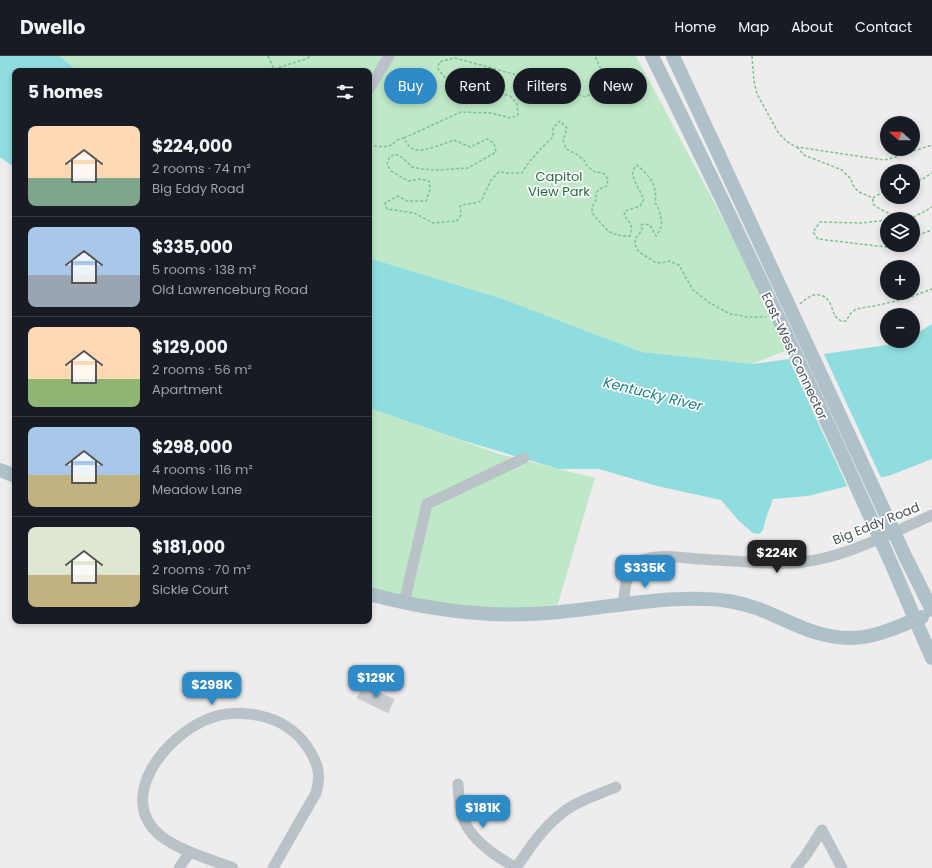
<!DOCTYPE html>
<html lang="en">
<head>
<meta charset="utf-8">
<style>
	:root { --surface:#171b24; --page:#20242c; --text:#f1f3f6; --muted:#9ea1a6; --line:#363941; --accent:#2e8bc7 }
	body { margin:0; font-family:Poppins,sans-serif; background:var(--page); color:var(--text); height:100vh; display:flex; flex-direction:column; font-size:15px; white-space:nowrap }
	* { box-sizing:border-box; margin:0 }
	p { font-size:13px; color:var(--muted) }
	.icon { flex:none; width:22px; height:22px; fill:none; stroke:currentColor; stroke-width:2; stroke-linecap:round; stroke-linejoin:round }
	.map { position:relative; flex:1; overflow:hidden }
	.panel { position:absolute; left:12px; top:12px; width:360px; height:556px; display:flex; flex-direction:column; background:var(--surface); border-radius:8px; box-shadow:0 2px 6px #0003 }
	.panel>* { flex:none }
	.top-card { position:absolute; left:384px; top:12px; width:380px; height:36px; display:flex; gap:8px }
	.needle { width:26px; rotate:291deg }
	.controls { position:absolute; left:880px; top:60px; display:grid; gap:8px }
	.controls a { display:grid; place-items:center; width:40px; height:40px; border-radius:50%; background:var(--surface); box-shadow:0 2px 6px #0003; font-size:20px }
	.price { position:absolute; translate:-50% -34px; padding:0 9px; border-radius:8px; background:var(--accent); color:#fff; font-size:13px; line-height:26px; filter:drop-shadow(0 1px 2px #0008) }
	.price::after { content:''; position:absolute; left:50%; top:24px; width:12px; height:9px; margin-left:-6px; background:inherit; clip-path:polygon(0 0,100% 0,50% 100%) }
	.price.on { background:#222; color:#fff }
	ul { padding:0; list-style:none }
	li { display:flex; align-items:center; gap:12px; height:100px; padding:0 16px }
	li+li { border-top:1px solid var(--line) }
	li span { display:grid; place-items:center; flex:none; width:112px; height:80px; border-radius:8px; color:#555 }
	li>.icon { margin-inline-start:auto }
	span .icon { width:48px; height:48px; fill:#fffc; stroke-width:1 }
	li b { font-size:17px }
	h2 { display:flex; justify-content:space-between; align-items:center; height:48px; padding:0 16px; font-size:17px }
	.tag { padding:0 14px; border-radius:18px; background:var(--surface); box-shadow:0 2px 6px #0003; font-size:14px; line-height:36px }
	.tag.on { background:var(--accent); color:#fff }
	header { display:flex; align-items:center; gap:24px; box-sizing:border-box; height:56px; padding:0 20px; background:var(--surface); border-bottom:1px solid var(--line) }
	header strong { font-size:19px }
	nav { display:flex; gap:22px; margin-inline-start:auto; font-size:14px }
	.map>svg:first-child { display:block }
	.green { fill:#bee8c7 }
	.water { fill:#90dde0 }
	.pier { fill:#eeecec }
	.building { fill:#c7cace; stroke:#d1d3d7 }
	.lines { fill:none; stroke-linecap:round; stroke-linejoin:round }
	.path { stroke:#7bc292; stroke-width:1.5; stroke-dasharray:3 2; stroke-linecap:butt }
	.minor { stroke:#b9c3c7; stroke-width:11 }
	.major { stroke:#aec0c8; stroke-width:14 }
	.labels { text-anchor:middle; stroke-width:3.5; stroke-linejoin:round; paint-order:stroke }
	.park-label { font-size:13px; fill:#216e3a; stroke:#fff }
	.street-label { font-size:13px; fill:#475257; stroke:#fff }
	.water-label { font-size:14px; font-style:italic; fill:#1c8387; stroke:#fff }
</style>
</head>
<body>
<header>
<strong>Dwello</strong>
<nav><a>Home</a><a>Map</a><a>About</a><a>Contact</a></nav>
</header>
<div class="map">
<svg width="932" height="812" viewBox="0 0 932 812">
	<rect width="100%" height="100%" fill="#eeecec"/>
	<g class="green">
		<polygon points="59,0 636,0 792,292 752,308 642,296 503,243 369,202 369,15 78,15"/>
		<polygon points="369,352 499,398 595,422 554,561 429,549 369,535"/>
	</g>
	<g class="water">
		<polygon points="0,0 59,0 78,15 15,15 15,112 0,101"/>
		<polygon points="369,202 503,243 642,296 753,308 901,287 904,285 913,285 913,280 932,268 932,403 891,419 808,440 773,443 766,462 763,474 759,478 753,477 739,465 721,444 657,430 599,413 559,413 461,384 369,352"/>
	</g>
	<polygon class="pier" points="823,296 882,424 848,432 788,301"/>
	<polygon class="building" points="362,631 370,635 371,633 394,643 388,657 357,642"/>
	<g class="lines">
		<g class="path">
			<polyline points="268,0 275,15"/>
			<path d="M752 0 754 25 757 38 778 76C784 83 789 88 797 91L884 104 889 103 932 89"/>
			<polyline points="274,13 306,3 311,0"/>
			<polyline points="404,82 461,56 491,57 511,62 518,59 517,48 510,40 477,31 447,24 438,13 439,6 455,2 528,22 546,26 556,26 568,35 586,41 596,35 604,20 595,0"/>
			<path d="M369 89 383 91 392 89 397 84 404 82C407 87 409 92 415 94 423 96 446 87 454 84L470 91 487 83 494 87 496 96 468 112 436 114 422 113 412 111 403 102 395 98 389 102 387 108 391 115 408 125 420 123 429 125 430 134 426 145H407L398 140 385 147 387 153 414 157 433 167 457 165 461 159 460 150C467 147 474 148 481 145L491 124 499 116 510 117H522C530 103 541 92 553 81V72L560 65 567 72 563 84 566 93 576 98 584 104 587 110 595 116 603 117 608 123 607 130 600 133 596 137V144L592 151V157L608 175 614 178 623 180H630C633 171 631 167 624 160L625 155 640 150 644 143C641 138 639 133 636 128 633 120 630 116 637 109 649 120 658 128 655 147 659 151 663 166 661 171 660 174 658 177 656 180L650 169 645 168 641 169 642 174 635 183V189L639 196 655 206 661 207 669 205 679 209 693 234 710 247 730 258 748 261H766"/>
			<polyline points="797,91 804,99 842,114 851,123 852,128 856,133 859,136 873,142 887,133"/>
			<polyline points="913,124 921,124 932,117"/>
			<path d="M873 143V148C880 154 889 157 898 162"/>
			<polyline points="893,163 913,161 922,157 932,151"/>
			<polyline points="887,164 861,167 820,166 813,176 818,183 886,191 892,189"/>
			<polyline points="913,181 932,174"/>
			<path d="M800 248C807 242 814 236 823 240 827 242 830 246 831 250 835 258 832 259 841 265H846L851 257 856 253 879 249 908 242 932 233"/>
		</g>
		<g class="minor">
			<polyline points="369,33 389,0"/>
			<polyline points="404,547 427,448 524,402"/>
			<path d="M623 549C625 534 625 513 640 505 657 497 682 502 700 503 731 505 761 508 792 507 824 505 850 495 879 483 897 475 915 467 932 459"/>
			<path d="M458 728C459 744 460 762 470 775 481 791 500 802 516 812"/>
			<polyline points="179,812 190,796"/>
			<path d="M233 812C212 804 178 794 161 780 114 742 167 679 208 663 225 656 243 656 261 660 279 664 295 674 306 689 317 705 322 717 316 737L273 812"/>
			<path d="M516 812C532 788 548 764 574 749 586 742 602 737 616 731"/>
			<polyline points="796,812 806,799 822,774 833,795 842,812"/>
		</g>
		<g class="major">
			<path d="M652 0C735 168 815 337 891 507 905 539 918 571 932 602"/>
			<polyline points="673,0 906,502 932,554"/>
			<polyline points="0,414 15,420"/>
			<path d="M369 538C430 554 486 562 549 557 600 553 653 541 705 543 723 543 742 547 759 553 790 565 815 582 850 582 875 582 900 570 922 561"/>
		</g>
	</g>
	<g class="labels">
		<g class="park-label">
			<text x="559" y="125">Capitol<tspan x="559" dy="15">View Park</tspan></text>
		</g>
		<g class="street-label">
			<text transform="translate(795 300) rotate(65)" y="5">East-West Connector</text>
			<text transform="translate(876 467) rotate(-22)" y="5">Big Eddy Road</text>
		</g>
		<g class="water-label">
			<text transform="translate(653 338) rotate(14)" y="5">Kentucky River</text>
		</g>
	</g>
</svg>
<div class="controls">
<a><svg class="needle" viewBox="-14 -14 28 28"><path d="M0-13l5 13h-10z" fill="#e53935"/><path d="M0 13l5-13h-10z" fill="#9ea1a6"/></svg></a>
<a><svg class="icon" aria-label="locate" viewBox="0 0 24 24"><circle cx="12" cy="12" r="6"/><path d="M12 2v4M12 18v4M2 12h4M18 12h4"/></svg></a>
<a><svg class="icon" aria-label="layers" viewBox="0 0 24 24"><path d="M12 4l9 5-9 5-9-5zM3 14l9 5 9-5"/></svg></a>
<a>+</a>
<a>−</a>
</div>
<b class="price on" style="left:777px;top:518px">$224K</b>
<b class="price" style="left:645px;top:533px">$335K</b>
<b class="price" style="left:376px;top:643px">$129K</b>
<b class="price" style="left:212px;top:650px">$298K</b>
<b class="price" style="left:483px;top:773px">$181K</b>
<div class="top-card">
<a class="tag on">Buy</a>
<a class="tag">Rent</a>
<a class="tag">Filters</a>
<a class="tag">New</a>
</div>
<section class="panel">
<h2>5 homes<svg class="icon" aria-label="filters" viewBox="0 0 24 24"><path d="M4 7h16M4 17h16"/><circle cx="9" cy="7" r="2"/><circle cx="15" cy="17" r="2"/></svg></h2>
<ul>
<li><span style="background:linear-gradient(#ffd9b3 65%,#7fa58c 0)"><svg class="icon" aria-label="home" viewBox="0 0 24 24"><path d="M3 11l9-7 9 7M6 9v11h12V9"/></svg></span><div><b>$224,000</b><p>2 rooms · 74 m²</p><p>Big Eddy Road</p></div></li>
<li><span style="background:linear-gradient(#a9c7e8 60%,#9aa5b1 0)"><svg class="icon" aria-label="home" viewBox="0 0 24 24"><path d="M3 11l9-7 9 7M6 9v11h12V9"/></svg></span><div><b>$335,000</b><p>5 rooms · 138 m²</p><p>Old Lawrenceburg Road</p></div></li>
<li><span style="background:linear-gradient(#ffd9b3 65%,#8fb573 0)"><svg class="icon" aria-label="home" viewBox="0 0 24 24"><path d="M3 11l9-7 9 7M6 9v11h12V9"/></svg></span><div><b>$129,000</b><p>2 rooms · 56 m²</p><p>Apartment</p></div></li>
<li><span style="background:linear-gradient(#a9c7e8 60%,#c2b280 0)"><svg class="icon" aria-label="home" viewBox="0 0 24 24"><path d="M3 11l9-7 9 7M6 9v11h12V9"/></svg></span><div><b>$298,000</b><p>4 rooms · 116 m²</p><p>Meadow Lane</p></div></li>
<li><span style="background:linear-gradient(#dfe7d0 60%,#c2b280 0)"><svg class="icon" aria-label="home" viewBox="0 0 24 24"><path d="M3 11l9-7 9 7M6 9v11h12V9"/></svg></span><div><b>$181,000</b><p>2 rooms · 70 m²</p><p>Sickle Court</p></div></li>
</ul>
</section>
</div>
</body>
</html>
